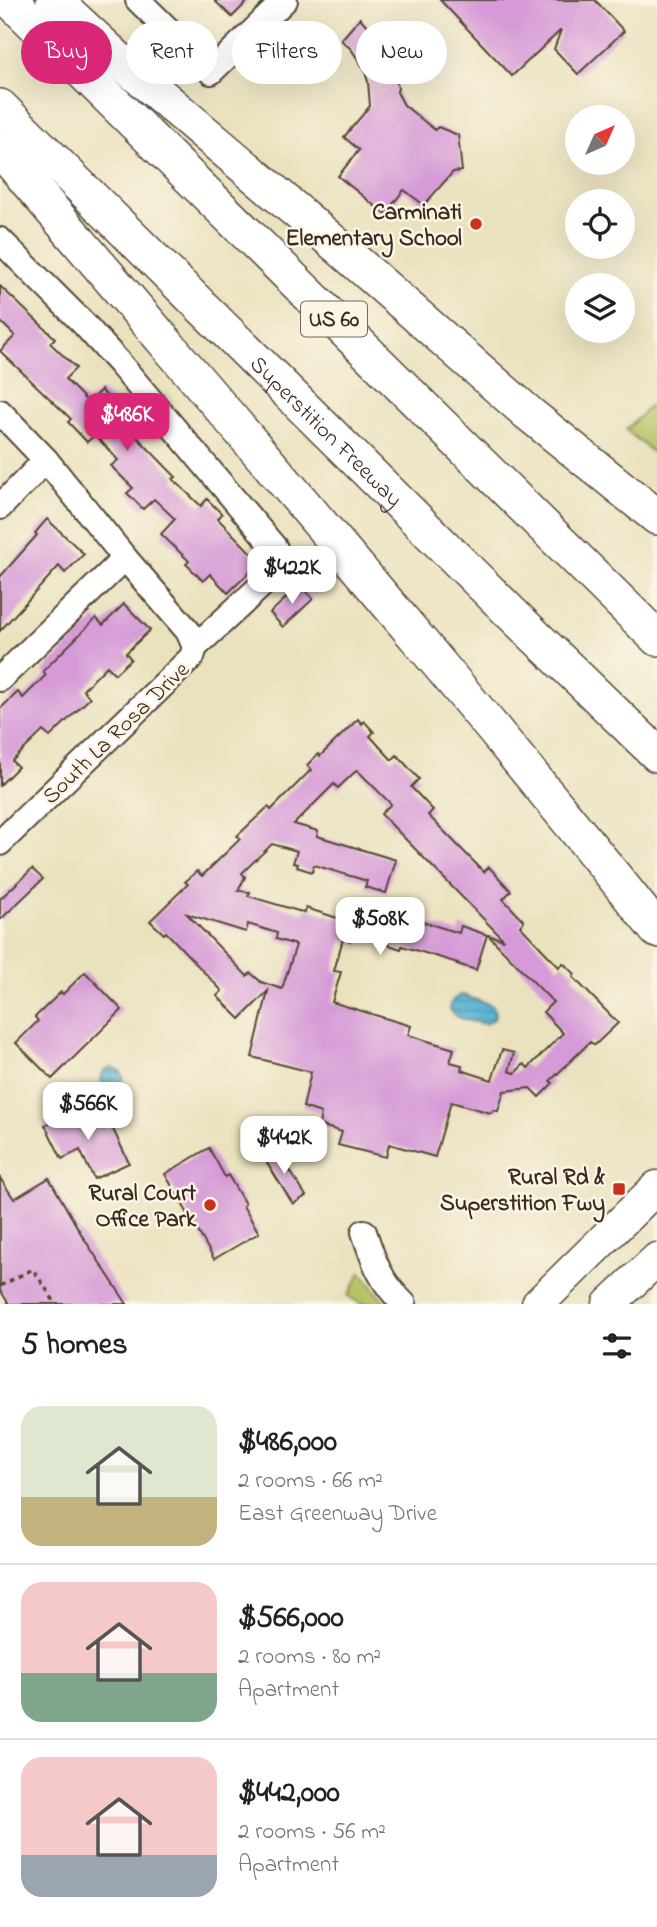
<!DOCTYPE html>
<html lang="en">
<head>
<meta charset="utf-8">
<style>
	:root { --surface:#fff; --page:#f2f2f2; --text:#222; --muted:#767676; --line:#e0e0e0; --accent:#db2777 }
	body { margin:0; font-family:"Indie Flower",sans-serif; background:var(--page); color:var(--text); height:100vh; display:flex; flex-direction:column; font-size:26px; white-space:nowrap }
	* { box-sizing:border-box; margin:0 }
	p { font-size:23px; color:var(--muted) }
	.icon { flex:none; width:38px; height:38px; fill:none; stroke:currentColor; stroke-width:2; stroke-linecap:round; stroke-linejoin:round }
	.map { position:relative; height:1304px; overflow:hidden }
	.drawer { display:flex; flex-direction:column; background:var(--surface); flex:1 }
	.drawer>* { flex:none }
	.hud { position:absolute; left:21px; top:21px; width:616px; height:63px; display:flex; gap:14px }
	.needle { width:46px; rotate:45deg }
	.controls { position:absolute; left:565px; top:105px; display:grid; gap:14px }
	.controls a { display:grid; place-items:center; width:70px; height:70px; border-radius:50%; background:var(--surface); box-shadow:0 7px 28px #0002; font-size:35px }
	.price { position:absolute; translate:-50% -60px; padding:0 16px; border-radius:14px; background:#fff; color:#222; font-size:23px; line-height:46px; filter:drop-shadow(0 2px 4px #0008) }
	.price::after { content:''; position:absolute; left:50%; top:42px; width:21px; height:16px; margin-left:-10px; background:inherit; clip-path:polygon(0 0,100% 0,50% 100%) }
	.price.current { background:var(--accent); color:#fff }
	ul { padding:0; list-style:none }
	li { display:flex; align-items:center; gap:21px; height:175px; padding:0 21px }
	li+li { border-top:2px solid var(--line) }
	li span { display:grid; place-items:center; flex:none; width:196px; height:140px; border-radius:21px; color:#555 }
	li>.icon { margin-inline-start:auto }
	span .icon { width:84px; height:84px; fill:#fffc; stroke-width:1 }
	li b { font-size:30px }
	h2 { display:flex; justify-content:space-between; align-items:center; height:84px; padding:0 21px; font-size:30px }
	.chip { padding:0 24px; border-radius:32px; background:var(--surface); box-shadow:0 7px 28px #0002; font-size:24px; line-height:63px }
	.chip.current { background:var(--accent); color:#fff }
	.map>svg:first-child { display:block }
	.green { fill:#b5c365; stroke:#787642; stroke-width:2 }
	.water { fill:url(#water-rules); stroke:#486e79; stroke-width:2 }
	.building { fill:#d59ad7; fill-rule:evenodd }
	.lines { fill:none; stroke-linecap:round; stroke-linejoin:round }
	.minor-casing { stroke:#554636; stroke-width:28 }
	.major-casing { stroke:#554636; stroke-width:35 }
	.highway-casing { stroke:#554636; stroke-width:38 }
	.path { stroke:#554636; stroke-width:3.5; stroke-dasharray:5 5; stroke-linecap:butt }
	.minor { stroke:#fff; stroke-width:24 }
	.major { stroke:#fff; stroke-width:32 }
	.highway { stroke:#fff; stroke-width:35 }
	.poi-dot { fill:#c8321e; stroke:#fcf5e5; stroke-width:2.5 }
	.labels { text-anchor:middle; stroke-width:5; stroke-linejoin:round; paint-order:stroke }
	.shield { fill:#fcf5e5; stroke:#75675a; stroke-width:2 }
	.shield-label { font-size:21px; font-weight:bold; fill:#3b2a1e }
	.poi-label { font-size:23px; font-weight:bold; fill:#3b2a1e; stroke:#fcf5e5; text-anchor:end }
	.street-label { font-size:23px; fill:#3b2a1e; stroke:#fcf5e5 }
</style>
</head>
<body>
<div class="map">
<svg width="657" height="1304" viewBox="0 0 657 1304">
	<defs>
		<pattern id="water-rules" width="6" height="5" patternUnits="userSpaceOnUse" patternTransform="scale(1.75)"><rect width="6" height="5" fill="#56b2d4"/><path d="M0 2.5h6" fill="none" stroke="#4891ab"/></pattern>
	</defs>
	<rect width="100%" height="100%" fill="#fcf5e5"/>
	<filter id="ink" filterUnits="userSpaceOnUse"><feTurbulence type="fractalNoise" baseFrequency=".0143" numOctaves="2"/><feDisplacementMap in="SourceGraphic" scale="14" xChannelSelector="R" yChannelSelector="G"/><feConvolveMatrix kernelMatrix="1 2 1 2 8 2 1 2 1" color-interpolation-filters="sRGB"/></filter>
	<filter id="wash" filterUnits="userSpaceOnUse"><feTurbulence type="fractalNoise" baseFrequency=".00686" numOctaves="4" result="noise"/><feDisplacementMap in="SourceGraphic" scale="28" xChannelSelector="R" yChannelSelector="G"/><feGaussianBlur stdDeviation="1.57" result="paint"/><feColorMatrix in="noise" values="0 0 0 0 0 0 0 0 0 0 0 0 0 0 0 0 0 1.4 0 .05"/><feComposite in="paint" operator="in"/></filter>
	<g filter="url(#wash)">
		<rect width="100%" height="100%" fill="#eae2bf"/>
		<g class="green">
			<polygon points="657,399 657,456 626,430"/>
			<polygon points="361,1272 386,1304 361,1304 348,1296"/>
		</g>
		<g class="water">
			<path d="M462 995 492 1005 495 1011 494 1019 485 1024C476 1022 463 1021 456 1016 444 1009 452 998 462 995Z"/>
			<circle cx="112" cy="1079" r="11"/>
		</g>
		<g id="blocks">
			<g class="building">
				<polygon points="214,0 249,0 232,17"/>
				<polygon points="440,0 595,0 624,31 578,74 554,49 561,30 512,76"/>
				<polygon points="360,18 380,40 388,54 394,71 398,88 397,92 404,105 435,130 438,127 458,135 462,171 453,172 424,205 404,190 385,214 338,176 359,150 344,137 370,106 368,82 364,69 351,49 341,40"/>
				<polygon points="0,286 55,338 50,343 76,368 65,379 88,402 101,390 137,427 132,432 176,477 173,479 201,506 207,499 222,514 218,519 260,562 228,593 210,574 203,581 186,564 189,561 161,534 175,519 154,499 143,509 127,493 133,488 111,466 118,460 95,435 87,442 68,422 71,419 0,351 15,336 0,321"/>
				<polygon points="47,519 84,554 65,573 59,566 0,631 0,577 37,535 35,533"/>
				<polygon points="300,585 313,599 283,627 270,613"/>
				<polygon points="124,604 150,630 126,653 131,659 115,674 107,666 83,690 90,698 50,737 43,731 12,761 18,767 0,785 0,709 18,692 23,698 46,675 43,671 96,618 103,625"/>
				<path d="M358 719 362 724 364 721 374 732 370 736 392 760 397 755 419 779 411 787 433 810 428 815 484 872 489 867 511 891 503 899 524 921 520 926 559 967 563 963 575 974 573 977 618 1023 595 1045 590 1042 550 1081 553 1083 539 1097 530 1088 504 1091 498 1111 493 1110 491 1113 451 1102 435 1157 389 1144 386 1157 338 1145 342 1132 319 1125 321 1113 303 1107 311 1072 252 1057 268 991 240 1019 217 996 222 991 166 932 164 934 150 921 188 884 185 882 197 871 202 876 240 839 237 836 268 807 271 810 311 770 307 765 318 754 320 756ZM357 770 391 804 381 814 504 940 488 935 553 1002 543 1012 563 1033 528 1068 524 1064 515 1073 509 1071 514 1053 502 1050 492 1080 461 1070 462 1065 450 1062 454 1049 408 1035 411 1026 332 1002 341 972 334 971 343 939 350 941 354 927 349 925 350 922 306 908 305 913 248 896 250 892 238 891 245 877 242 873 272 844 297 851 293 863 298 864 297 867 312 872 314 865 367 881 365 887 386 893 396 860 317 836 318 831 294 824 334 784 338 788ZM187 914 246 932 248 924 277 933 276 939 296 945 282 989 261 982 251 973 247 976Z"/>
				<polygon points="32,869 43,879 0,920 0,899"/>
				<polygon points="384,910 459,933 461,926 487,935 476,970 457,964 458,963 402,946 401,949 383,943 388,926 380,923"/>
				<polygon points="85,972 122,1010 52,1079 16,1043 38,1021 35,1017 61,992 63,994"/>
				<polygon points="81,1108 87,1121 96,1117 103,1130 111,1125 129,1163 94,1179 80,1150 62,1159 45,1125"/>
				<polygon points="275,1147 306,1196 293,1204 262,1155"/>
				<polygon points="209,1148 225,1177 228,1175 245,1204 243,1206 259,1233 214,1259 165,1174"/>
				<polygon points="0,1178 14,1199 49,1178 83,1237 127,1304 9,1304 0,1290"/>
			</g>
		</g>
	</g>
	<g filter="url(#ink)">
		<use href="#blocks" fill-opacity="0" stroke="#554636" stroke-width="2"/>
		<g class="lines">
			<defs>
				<g id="minor">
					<polyline points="138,0 211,72 285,0"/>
					<polyline points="0,240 83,323 120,364 275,548 277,571 195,647 192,657 0,843"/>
					<polyline points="0,412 46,460 125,558 188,631 195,647"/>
					<polyline points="0,507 46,460"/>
					<polyline points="0,679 125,558"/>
					<path d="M364 1232C374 1262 380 1281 404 1304"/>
				</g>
				<g id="major">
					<polyline points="538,1304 657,1187"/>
					<polyline points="609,1304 657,1259"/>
				</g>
				<g id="highway">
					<polyline points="10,0 657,638"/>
					<polyline points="54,0 119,60 340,248 528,413 657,517"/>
					<path id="s1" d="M0 107 511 613 657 754"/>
					<path d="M0 149C220 408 445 664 657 930"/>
				</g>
			</defs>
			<use href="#minor" class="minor-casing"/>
			<use href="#major" class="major-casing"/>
			<use href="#highway" class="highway-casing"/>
			<polyline class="path" points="0,1286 33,1269 56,1304"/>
			<use href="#minor" class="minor"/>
			<use href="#major" class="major"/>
			<use href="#highway" class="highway"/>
		</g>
	</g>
	<g class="poi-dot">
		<circle cx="476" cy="224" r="7"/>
		<rect x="612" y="1182" width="14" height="14" rx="3.5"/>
		<circle cx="210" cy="1205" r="7"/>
	</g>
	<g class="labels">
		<rect class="shield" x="301" y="301.5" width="66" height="35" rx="5"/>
		<g class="shield-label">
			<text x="334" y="326">US 60</text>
		</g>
		<g class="poi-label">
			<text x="462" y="219">Carminati<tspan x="462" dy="26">Elementary School</tspan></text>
			<text x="605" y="1184">Rural Rd &amp;<tspan x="605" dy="26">Superstition Fwy</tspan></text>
			<text x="196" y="1200">Rural Court<tspan x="196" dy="26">Office Park</tspan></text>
		</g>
		<g class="street-label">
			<text dy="8" stroke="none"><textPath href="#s1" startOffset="460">Superstition Freeway</textPath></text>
			<text transform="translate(115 732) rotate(-44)" y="8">South La Rosa Drive</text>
		</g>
	</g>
</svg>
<div class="controls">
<a><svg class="needle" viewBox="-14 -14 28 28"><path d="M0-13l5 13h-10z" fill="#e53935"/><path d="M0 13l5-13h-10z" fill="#767676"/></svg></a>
<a><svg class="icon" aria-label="locate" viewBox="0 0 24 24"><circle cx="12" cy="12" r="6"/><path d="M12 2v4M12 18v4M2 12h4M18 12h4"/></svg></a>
<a><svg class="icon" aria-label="layers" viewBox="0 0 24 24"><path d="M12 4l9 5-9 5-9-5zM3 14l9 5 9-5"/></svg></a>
</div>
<b class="price current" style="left:127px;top:453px">$486K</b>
<b class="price" style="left:292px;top:606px">$422K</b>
<b class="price" style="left:380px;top:957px">$508K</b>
<b class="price" style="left:88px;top:1142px">$566K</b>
<b class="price" style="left:284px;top:1176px">$442K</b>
<div class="hud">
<a class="chip current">Buy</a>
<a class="chip">Rent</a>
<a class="chip">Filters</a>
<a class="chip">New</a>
</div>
</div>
<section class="drawer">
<h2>5 homes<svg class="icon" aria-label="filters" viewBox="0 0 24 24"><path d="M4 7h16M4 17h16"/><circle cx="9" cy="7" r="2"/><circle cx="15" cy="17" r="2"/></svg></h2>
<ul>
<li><span style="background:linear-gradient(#dfe7d0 65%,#c2b280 0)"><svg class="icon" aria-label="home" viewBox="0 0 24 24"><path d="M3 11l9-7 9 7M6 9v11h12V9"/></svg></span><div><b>$486,000</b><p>2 rooms · 66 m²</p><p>East Greenway Drive</p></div></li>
<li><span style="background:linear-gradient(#f6c9c9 65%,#7fa58c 0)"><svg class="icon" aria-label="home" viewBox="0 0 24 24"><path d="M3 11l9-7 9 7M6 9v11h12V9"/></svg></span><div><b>$566,000</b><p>2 rooms · 80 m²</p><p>Apartment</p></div></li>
<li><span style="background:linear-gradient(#f6c9c9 70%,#9aa5b1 0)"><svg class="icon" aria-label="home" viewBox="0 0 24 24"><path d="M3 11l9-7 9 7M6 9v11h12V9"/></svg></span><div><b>$442,000</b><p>2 rooms · 56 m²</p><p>Apartment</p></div></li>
</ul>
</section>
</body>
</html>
